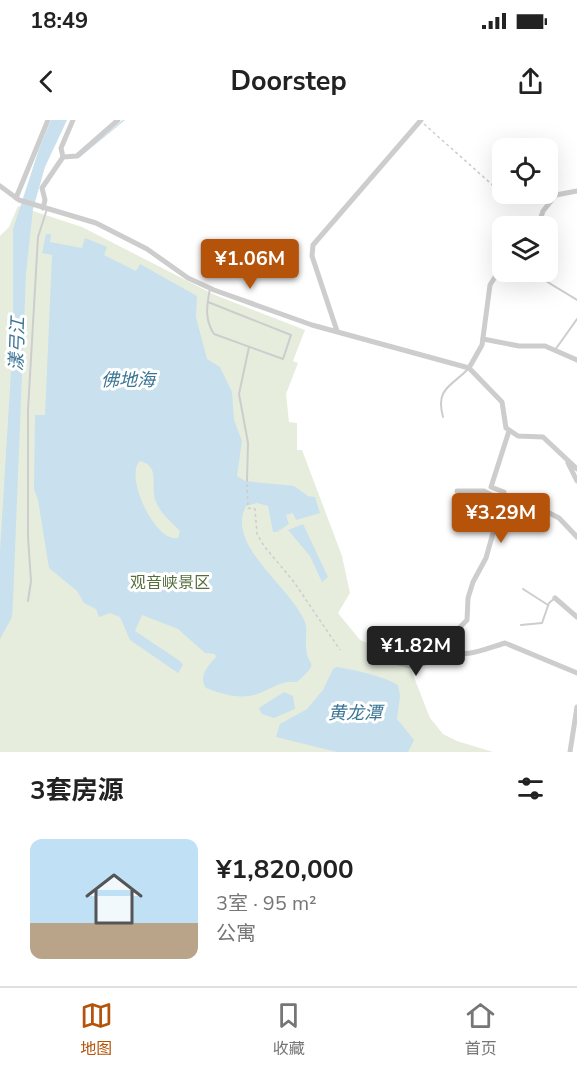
<!DOCTYPE html>
<html lang="zh">
<head>
<meta charset="utf-8">
<style>
	:root { --surface:#fff; --page:#f2f2f2; --text:#222; --muted:#767676; --line:#e0e0e0; --accent:#b45309 }
	body { margin:0; font-family:"Nunito Sans","Noto Sans SC",sans-serif; background:var(--page); color:var(--text); height:100vh; display:flex; flex-direction:column; font-size:22px; white-space:nowrap }
	* { box-sizing:border-box; margin:0 }
	p { font-size:20px; color:var(--muted) }
	.icon { flex:none; width:33px; height:33px; fill:none; stroke:currentColor; stroke-width:2; stroke-linecap:round; stroke-linejoin:round }
	.map { position:relative; height:632px; overflow:hidden }
	.sheet { display:flex; flex-direction:column; background:var(--surface); flex:1 }
	.sheet>* { flex:none }
	.buttons { position:absolute; left:492px; top:18px; display:grid; gap:12px }
	.buttons a { display:grid; place-items:center; width:66px; height:66px; border-radius:12px; background:var(--surface); box-shadow:0 6px 24px #0002; font-size:30px }
	.price { position:absolute; translate:-50% -51px; padding:0 14px; border-radius:6px; background:var(--accent); color:#fff; font-size:20px; line-height:39px; filter:drop-shadow(0 2px 3px #0008) }
	.price::after { content:''; position:absolute; left:50%; top:36px; width:18px; height:14px; margin-left:-9px; background:inherit; clip-path:polygon(0 0,100% 0,50% 100%) }
	.price.active { background:#222; color:#fff }
	ul { padding:0; list-style:none }
	li { display:flex; align-items:center; gap:18px; height:150px; padding:0 30px }
	li span { display:grid; place-items:center; flex:none; width:168px; height:120px; border-radius:12px; color:#555 }
	li>.icon { margin-inline-start:auto }
	span .icon { width:72px; height:72px; fill:#fffc; stroke-width:1 }
	li b { font-size:26px }
	h2 { display:flex; justify-content:space-between; align-items:center; height:72px; padding:0 30px; font-size:26px }
	.status { display:flex; justify-content:space-between; align-items:center; height:42px; padding:0 30px; background:var(--surface); direction:ltr }
	.status svg { height:16px; fill:currentColor }
	header { display:flex; justify-content:space-between; align-items:center; height:78px; padding:0 30px; background:var(--surface); font-size:27px; font-weight:700 }
	.menu { display:flex; justify-content:space-around; align-items:center; height:84px; border-top:2px solid var(--line); background:var(--surface); font-size:16px; color:var(--muted) }
	.menu a { display:grid; justify-items:center; gap:3px }
	.menu .active { color:var(--accent) }
	.map>svg:first-child { display:block }
	.green { fill:#e6eddd }
	.water { fill:#c9e0ee; fill-rule:evenodd }
	.lines { fill:none; stroke-linecap:round; stroke-linejoin:round }
	.stream { stroke:#c9e0ee; stroke-width:1.5 }
	.path { stroke:#cdcdcd; stroke-width:1.5; stroke-dasharray:3 3; stroke-linecap:butt }
	.lane { stroke:#cdcdcd; stroke-width:2 }
	.street { stroke:#cdcdcd; stroke-width:5 }
	.labels { text-anchor:middle; stroke-width:6; stroke-linejoin:round; paint-order:stroke }
	.park-label { font-size:16px; fill:#546e3b; stroke:#fff }
	.water-label { font-size:18px; font-style:italic; fill:#3a7596; stroke:#fff }
</style>
</head>
<body>
<div class="status"><b>18:49</b><svg viewBox="0 0 49 12"><path d="M0 12V9h3v3zM5 12V6h3v6zM10 12V3h3v9zM15 12V0h3v12zM26 1h20v11H26zM47 4h2v5h-2z"/></svg></div>
<header><svg class="icon" aria-label="back" viewBox="0 0 24 24"><path d="M15 5l-7 7 7 7"/></svg>Doorstep<svg class="icon" aria-label="share" viewBox="0 0 24 24"><path d="M12 15V3M7 8l5-5 5 5M5 13v7h14v-7"/></svg></header>
<div class="map">
<svg width="577" height="632" viewBox="0 0 577 632">
	<rect width="100%" height="100%" fill="#fff"/>
	<polygon class="green" points="18,86 82,107 215,175 305,210 293,241 298,243 286,274 289,302 297,303 297,330 302,330 342,436 350,473 338,493 360,520 398,537 410,547 430,598 443,614 457,621 493,632 0,632 0,116 9,107"/>
	<g class="water">
		<polygon points="51,0 67,0 45,47 33,89 26,153 13,481 12,497 0,519 0,431 13,219 13,109 39,29"/>
		<path d="M46 114H51L50 122 82 128 85 118 107 127 104 135 136 151 140 144 197 176 196 197 207 239 220 247 232 272 234 300 242 321 237 356 245 361 294 366 308 376 315 377 320 393 296 400 293 393 286 395 289 404 277 412H273L268 386 257 383 246 386C225 425 291 467 305 502 308 510 305 517 306 525 306 550 323 538 297 562 280 560 272 569 257 574 241 580 221 574 206 568 198 556 208 546 216 537L215 534 205 533 178 509 142 495 135 511 180 541 183 545 178 553 130 520 120 497 110 493 99 497 96 489 84 483 77 471 49 448 38 380 34 369 35 295H45L52 135 42 133ZM140 341C162 347 149 367 156 382 163 397 170 400 180 411L178 418C154 422 124 355 140 341Z"/>
		<polygon points="303,404 328,457 322,462 310,436 288,410"/>
		<path d="M337 547C355 550 383 556 398 565L400 576 397 599 414 620 408 632H337L276 617 280 604 307 589 323 570 333 549Z"/>
		<polygon points="284,572 293,576 295,589 274,598 262,594 259,588"/>
	</g>
	<g class="lines">
		<polyline class="stream" points="79,37 124,0"/>
		<g class="path">
			<polyline points="424,4 506,77"/>
			<polyline points="247,364 248,388 255,389 257,414 264,426 294,462 340,530"/>
		</g>
		<g class="lane">
			<polyline points="531,152 577,180"/>
			<path d="M208 182 291 215 283 239 214 214C204 199 207 185 210 168"/>
			<polyline points="555,230 577,199"/>
			<path d="M443 297C435 268 452 266 468 249"/>
			<polyline points="247,361 248,323 239,274 249,227"/>
			<polyline points="523,469 548,485"/>
			<polyline points="28,481 31,461 28,417 28,290 38,117 47,89"/>
			<polyline points="521,505 542,503 549,483 555,478"/>
		</g>
		<g class="street">
			<polyline points="63,37 61,28 73,0"/>
			<polyline points="0,66 19,80 96,103 147,129 188,158 214,170 312,205 469,248 502,282 506,308 518,316 543,317 577,349"/>
			<polyline points="16,78 48,0"/>
			<polyline points="43,88 45,80 42,68 63,37 77,36 118,0"/>
			<polyline points="538,106 543,91 556,75 577,71"/>
			<polyline points="337,211 312,136 313,125 421,0"/>
			<polyline points="483,219 519,226 545,226 577,240"/>
			<polyline points="469,248 482,225 490,165 495,157 505,152"/>
			<polyline points="568,343 577,361"/>
			<polyline points="457,371 484,371 502,381 530,383 559,398 577,417"/>
			<polyline points="555,478 577,497"/>
			<path d="M441 530C469 538 479 531 505 523L577 553"/>
			<polyline points="370,536 411,546 425,543 467,500 468,478 473,462 486,438 502,381 504,372 491,367 509,311"/>
			<polyline points="570,632 577,587"/>
		</g>
	</g>
	<g class="labels">
		<g class="park-label">
			<text x="170" y="468">观音峡景区</text>
		</g>
		<g class="water-label">
			<text transform="translate(17 224) rotate(-88)" y="6">漾弓江</text>
			<text x="128" y="266">佛地海</text>
			<text x="355" y="599">黄龙潭</text>
		</g>
	</g>
</svg>
<div class="buttons">
<a><svg class="icon" aria-label="locate" viewBox="0 0 24 24"><circle cx="12" cy="12" r="6"/><path d="M12 2v4M12 18v4M2 12h4M18 12h4"/></svg></a>
<a><svg class="icon" aria-label="layers" viewBox="0 0 24 24"><path d="M12 4l9 5-9 5-9-5zM3 14l9 5 9-5"/></svg></a>
</div>
<b class="price" style="left:250px;top:170px">¥1.06M</b>
<b class="price" style="left:501px;top:424px">¥3.29M</b>
<b class="price active" style="left:416px;top:557px">¥1.82M</b>
</div>
<section class="sheet">
<h2>3套房源<svg class="icon" aria-label="filters" viewBox="0 0 24 24"><path d="M4 7h16M4 17h16"/><circle cx="9" cy="7" r="2"/><circle cx="15" cy="17" r="2"/></svg></h2>
<ul>
<li><span style="background:linear-gradient(#bfe0f5 70%,#b9a48a 0)"><svg class="icon" aria-label="home" viewBox="0 0 24 24"><path d="M3 11l9-7 9 7M6 9v11h12V9"/></svg></span><div><b>¥1,820,000</b><p>3室 · 95 m²</p><p>公寓</p></div></li>
</ul>
</section>
<nav class="menu">
<a class="active"><svg class="icon" aria-label="map" viewBox="0 0 24 24"><path d="M3 6l6-2 6 2 6-2v14l-6 2-6-2-6 2zM9 4v14M15 6v14"/></svg>地图</a>
<a><svg class="icon" aria-label="saved" viewBox="0 0 24 24"><path d="M7 4h10v16l-5-4-5 4z"/></svg>收藏</a>
<a><svg class="icon" aria-label="home" viewBox="0 0 24 24"><path d="M3 11l9-7 9 7M6 9v11h12V9"/></svg>首页</a>
</nav>
</body>
</html>
